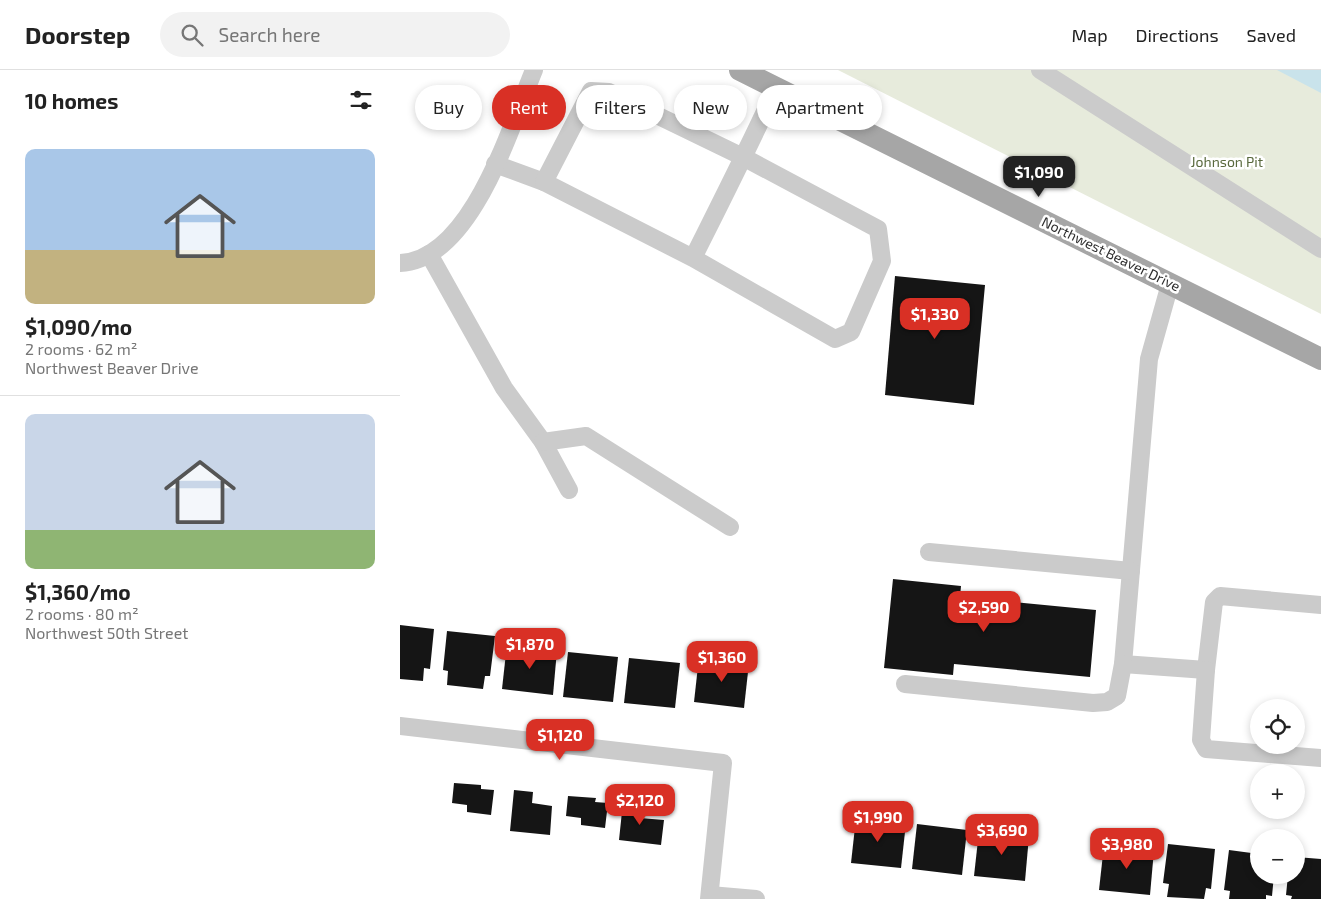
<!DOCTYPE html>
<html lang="en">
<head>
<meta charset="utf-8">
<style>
	:root { --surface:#fff; --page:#f2f2f2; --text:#222; --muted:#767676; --line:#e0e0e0; --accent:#d93025 }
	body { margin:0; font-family:"Exo 2",sans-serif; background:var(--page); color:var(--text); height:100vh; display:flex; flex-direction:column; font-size:19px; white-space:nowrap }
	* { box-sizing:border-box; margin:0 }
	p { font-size:16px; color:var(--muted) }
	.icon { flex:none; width:28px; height:28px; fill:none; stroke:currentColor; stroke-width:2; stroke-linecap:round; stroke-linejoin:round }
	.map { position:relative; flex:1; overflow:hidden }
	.details { display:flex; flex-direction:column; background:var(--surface); width:400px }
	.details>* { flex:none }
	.banner { position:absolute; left:15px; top:15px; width:475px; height:45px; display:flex; gap:10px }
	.buttons { position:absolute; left:850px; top:629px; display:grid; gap:10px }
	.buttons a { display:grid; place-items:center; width:55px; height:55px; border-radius:50%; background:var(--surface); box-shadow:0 2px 8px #0003; font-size:25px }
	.price { position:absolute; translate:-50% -42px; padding:0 11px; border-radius:10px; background:var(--accent); color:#fff; font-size:16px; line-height:32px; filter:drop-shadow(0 1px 2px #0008) }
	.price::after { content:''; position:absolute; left:50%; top:30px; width:15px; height:11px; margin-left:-8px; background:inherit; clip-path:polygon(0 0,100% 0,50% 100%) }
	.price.active { background:#222; color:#fff }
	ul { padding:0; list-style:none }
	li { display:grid; align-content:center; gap:10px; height:265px; padding:0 25px }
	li+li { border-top:1px solid var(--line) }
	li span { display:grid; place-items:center; height:155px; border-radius:10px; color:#555 }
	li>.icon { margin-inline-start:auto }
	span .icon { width:90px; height:90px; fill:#fffc; stroke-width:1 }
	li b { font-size:21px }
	h2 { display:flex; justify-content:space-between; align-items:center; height:60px; padding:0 25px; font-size:21px }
	.pill { padding:0 18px; border-radius:22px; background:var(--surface); box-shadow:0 2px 8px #0003; font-size:18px; line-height:45px }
	.pill.active { background:var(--accent); color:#fff }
	header { display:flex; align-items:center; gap:30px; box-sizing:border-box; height:70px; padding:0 25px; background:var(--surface); border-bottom:1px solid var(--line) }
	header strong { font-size:24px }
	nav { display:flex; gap:28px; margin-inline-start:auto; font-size:18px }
	.search { width:350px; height:45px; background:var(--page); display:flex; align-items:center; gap:12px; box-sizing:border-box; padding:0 18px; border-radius:28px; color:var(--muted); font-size:19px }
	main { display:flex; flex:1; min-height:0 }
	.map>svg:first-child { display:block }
	.green { fill:#e7ebdc }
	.water { fill:#c9e3eb }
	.building { fill:#151515 }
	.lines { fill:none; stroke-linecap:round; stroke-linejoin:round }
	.minor { stroke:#cbcbcb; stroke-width:18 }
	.major { stroke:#a6a6a6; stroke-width:22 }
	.labels { text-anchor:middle; stroke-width:5; stroke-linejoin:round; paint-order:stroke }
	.park-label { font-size:14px; fill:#59693d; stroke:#fff }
	.street-label { font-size:14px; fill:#2e2e2e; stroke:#fff }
</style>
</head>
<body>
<header>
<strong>Doorstep</strong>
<div class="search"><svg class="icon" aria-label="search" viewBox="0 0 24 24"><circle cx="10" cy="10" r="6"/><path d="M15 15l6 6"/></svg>Search here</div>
<nav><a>Map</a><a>Directions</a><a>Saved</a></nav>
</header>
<main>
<section class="details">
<h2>10 homes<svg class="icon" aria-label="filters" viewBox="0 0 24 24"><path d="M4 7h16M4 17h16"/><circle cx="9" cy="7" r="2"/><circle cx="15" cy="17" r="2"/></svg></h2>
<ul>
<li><span style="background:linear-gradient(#a9c7e8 65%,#c2b280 0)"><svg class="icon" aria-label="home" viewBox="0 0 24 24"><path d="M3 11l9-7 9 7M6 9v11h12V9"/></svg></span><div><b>$1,090/mo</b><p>2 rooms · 62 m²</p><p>Northwest Beaver Drive</p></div></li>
<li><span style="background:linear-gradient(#c9d6e8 75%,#8fb573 0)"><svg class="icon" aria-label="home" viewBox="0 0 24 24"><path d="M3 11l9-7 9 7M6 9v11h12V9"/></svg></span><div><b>$1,360/mo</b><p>2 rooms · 80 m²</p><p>Northwest 50th Street</p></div></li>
</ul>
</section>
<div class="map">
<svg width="921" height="829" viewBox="0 0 921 829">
	<rect width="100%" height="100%" fill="#fff"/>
	<polygon class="green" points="438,0 921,0 921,244"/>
	<polygon class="water" points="877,0 921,0 921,23"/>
	<g class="building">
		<polygon points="495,206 585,215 574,335 485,325"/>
		<polygon points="493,509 561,516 560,527 696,540 690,607 554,594 553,605 484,598"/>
		<polygon points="0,555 34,559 30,599 24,598 23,611 0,609"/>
		<polygon points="47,561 95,566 90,606 85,606 83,619 47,615 48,601 43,600"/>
		<polygon points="107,574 157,580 153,625 102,619"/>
		<polygon points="168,582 218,587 213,632 163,627"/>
		<polygon points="299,587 349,593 344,638 294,632"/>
		<polygon points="229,588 280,593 275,638 224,633"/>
		<polygon points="54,713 81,715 81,719 94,720 91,745 67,742 67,735 52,733"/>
		<polygon points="114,720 133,722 132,733 152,736 150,765 110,761"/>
		<polygon points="168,726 196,728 195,732 208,733 205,758 181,755 181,748 166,746"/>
		<polygon points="223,732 242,734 240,748 264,750 261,775 219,770"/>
		<polygon points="456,748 506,753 501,798 451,793"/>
		<polygon points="517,754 567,760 562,805 512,799"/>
		<polygon points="579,761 629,766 625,811 574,806"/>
		<polygon points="768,774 815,779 811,819 806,818 804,829 767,827 769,814 763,813"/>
		<polygon points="704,775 754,780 750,825 699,820"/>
		<polygon points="829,780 859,784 859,805 874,805 872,826 866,825 866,829 829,829 830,821 824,820"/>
		<polygon points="896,787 921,789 921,829 891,829 892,826 886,825 888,805 896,805"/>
	</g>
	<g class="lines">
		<g class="minor">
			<polyline points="640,0 921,179"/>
			<polyline points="95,94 144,112"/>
			<polyline points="29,184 104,318 143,372 169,420"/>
			<path d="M293 188 144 112 191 21 209 22 343 87 478 159 482 191 451 262 435 269 293 188C321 132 350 75 376 18"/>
			<path d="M0 193C72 190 111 55 134 0"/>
			<polyline points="770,214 749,289 723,594 806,600 814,532 820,526 921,535"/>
			<polyline points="143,372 186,366 330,457"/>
			<polyline points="529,482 731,501"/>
			<polyline points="806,600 801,670 806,679 921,688"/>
			<polyline points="505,614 693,633 707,632 717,626 723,594"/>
			<polyline points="0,656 323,693 309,829"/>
			<polyline points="310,825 356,829"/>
		</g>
		<polyline class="major" points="340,0 921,289"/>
	</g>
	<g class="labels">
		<g class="park-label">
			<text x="827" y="97">Johnson Pit</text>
		</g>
		<g class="street-label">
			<text transform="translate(711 184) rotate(26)" y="5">Northwest Beaver Drive</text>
		</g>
	</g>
</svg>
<div class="buttons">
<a><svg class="icon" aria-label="locate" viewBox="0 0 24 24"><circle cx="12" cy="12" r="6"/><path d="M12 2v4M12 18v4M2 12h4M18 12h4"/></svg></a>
<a>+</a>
<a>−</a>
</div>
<b class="price active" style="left:639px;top:128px">$1,090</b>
<b class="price" style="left:535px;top:270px">$1,330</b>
<b class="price" style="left:584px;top:563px">$2,590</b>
<b class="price" style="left:130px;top:600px">$1,870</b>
<b class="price" style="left:322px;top:613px">$1,360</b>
<b class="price" style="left:160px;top:691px">$1,120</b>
<b class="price" style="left:240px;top:756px">$2,120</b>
<b class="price" style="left:478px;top:773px">$1,990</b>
<b class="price" style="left:602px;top:786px">$3,690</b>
<b class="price" style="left:727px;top:800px">$3,980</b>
<div class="banner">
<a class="pill">Buy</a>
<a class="pill active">Rent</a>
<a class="pill">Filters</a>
<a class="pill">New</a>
<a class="pill">Apartment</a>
</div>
</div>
</main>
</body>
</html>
